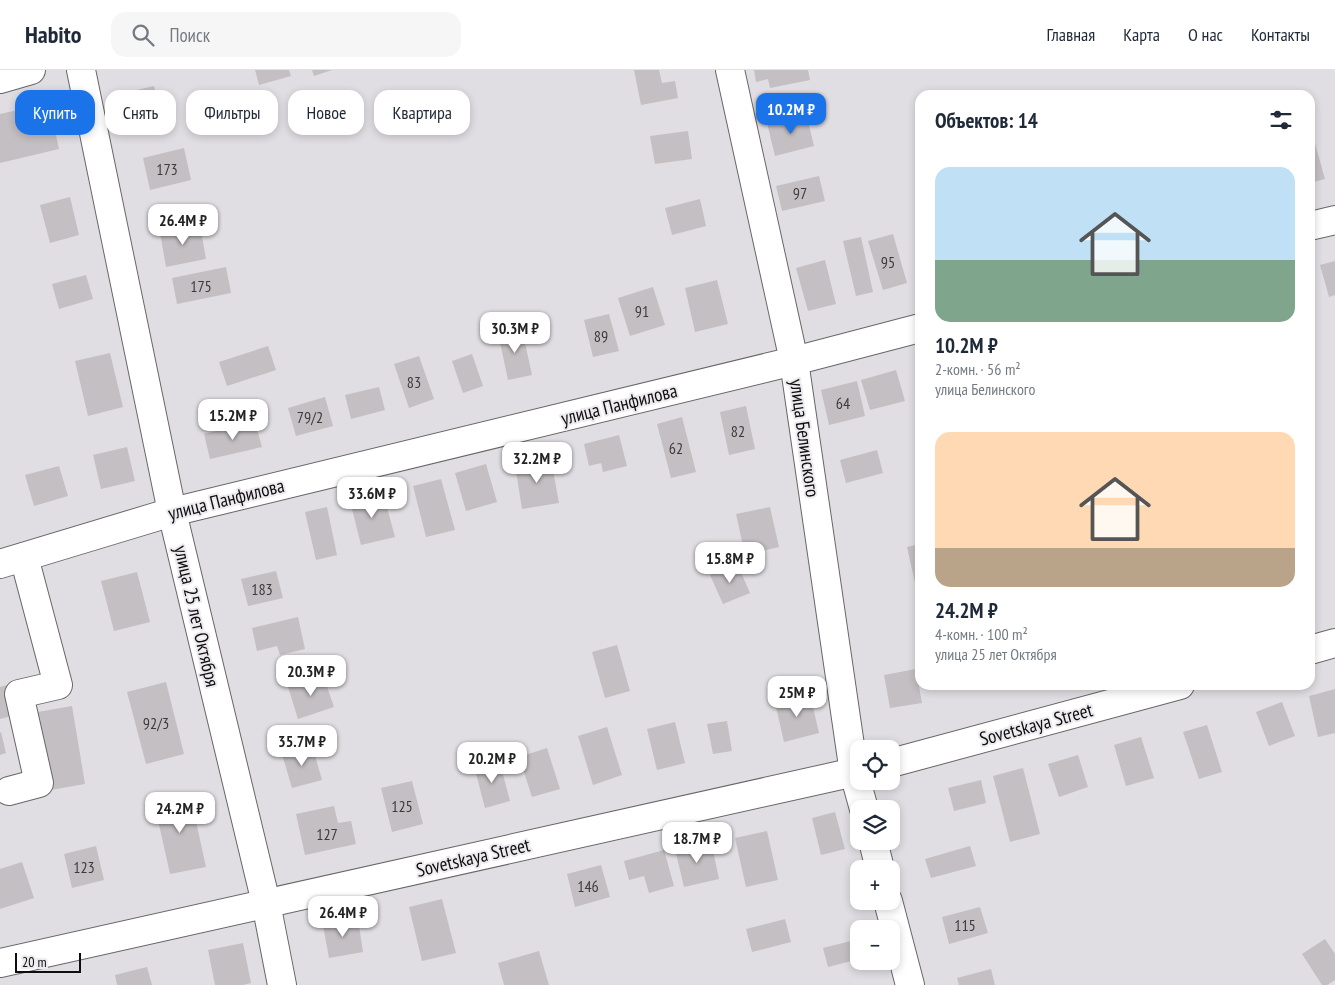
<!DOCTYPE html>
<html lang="ru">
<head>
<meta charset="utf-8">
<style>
	:root { --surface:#fff; --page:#f6f6f7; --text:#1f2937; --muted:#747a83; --line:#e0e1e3; --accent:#1a73e8 }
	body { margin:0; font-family:"PT Sans Narrow",sans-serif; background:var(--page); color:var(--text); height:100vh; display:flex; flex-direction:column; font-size:19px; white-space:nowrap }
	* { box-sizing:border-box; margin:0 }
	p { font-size:16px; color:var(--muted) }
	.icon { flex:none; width:28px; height:28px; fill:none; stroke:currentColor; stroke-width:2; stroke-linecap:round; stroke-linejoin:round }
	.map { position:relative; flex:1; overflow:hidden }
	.panel { position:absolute; left:915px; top:20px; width:400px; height:600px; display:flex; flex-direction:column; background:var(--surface); border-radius:15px; box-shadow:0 2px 8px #0003 }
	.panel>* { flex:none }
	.banner { position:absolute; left:15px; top:20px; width:475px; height:45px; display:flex; gap:10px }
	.buttons { position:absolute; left:850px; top:670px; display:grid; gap:10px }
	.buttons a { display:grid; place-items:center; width:50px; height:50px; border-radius:10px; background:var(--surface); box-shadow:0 2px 8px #0003; font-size:25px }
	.scale { position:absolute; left:15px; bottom:12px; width:66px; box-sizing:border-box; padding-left:5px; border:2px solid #0f0e0f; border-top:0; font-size:14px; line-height:18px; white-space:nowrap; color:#0f0e0f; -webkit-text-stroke:4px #edebef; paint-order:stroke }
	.price { position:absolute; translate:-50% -42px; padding:0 11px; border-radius:10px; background:#fff; color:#222; font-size:16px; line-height:32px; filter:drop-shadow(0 1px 2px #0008) }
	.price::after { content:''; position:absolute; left:50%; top:30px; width:15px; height:11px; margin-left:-8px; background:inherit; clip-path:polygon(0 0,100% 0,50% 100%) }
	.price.active { background:var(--accent); color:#fff }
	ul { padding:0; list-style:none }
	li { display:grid; align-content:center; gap:10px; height:265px; padding:0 20px }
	li span { display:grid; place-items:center; height:155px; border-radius:15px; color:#555 }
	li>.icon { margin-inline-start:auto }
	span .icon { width:90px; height:90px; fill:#fffc; stroke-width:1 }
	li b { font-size:21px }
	h2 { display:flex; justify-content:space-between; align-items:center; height:60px; padding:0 20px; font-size:21px }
	.tag { padding:0 18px; border-radius:15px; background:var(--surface); box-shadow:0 2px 8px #0003; font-size:18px; line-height:45px }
	.tag.active { background:var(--accent); color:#fff }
	header { display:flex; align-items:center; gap:30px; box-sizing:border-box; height:70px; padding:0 25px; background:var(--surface); border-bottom:1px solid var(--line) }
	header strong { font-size:24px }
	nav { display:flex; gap:28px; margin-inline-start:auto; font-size:18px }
	.search { width:350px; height:45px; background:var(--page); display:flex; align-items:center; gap:12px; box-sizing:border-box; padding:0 18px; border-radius:15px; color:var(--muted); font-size:19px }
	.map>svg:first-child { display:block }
	.building { fill:#c4bfc2 }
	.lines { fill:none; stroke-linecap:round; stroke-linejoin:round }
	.minor-casing { stroke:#686669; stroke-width:30 }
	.minor { stroke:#fff; stroke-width:28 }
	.labels { text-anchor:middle; stroke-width:4; stroke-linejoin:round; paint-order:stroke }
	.number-label { font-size:16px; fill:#3c3a3c }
	.street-label { font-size:19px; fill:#0f0e0f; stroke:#edebef }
</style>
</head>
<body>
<header>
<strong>Habito</strong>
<div class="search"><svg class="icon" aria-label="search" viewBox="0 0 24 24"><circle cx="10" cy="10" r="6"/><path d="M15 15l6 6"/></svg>Поиск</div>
<nav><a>Главная</a><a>Карта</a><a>О нас</a><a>Контакты</a></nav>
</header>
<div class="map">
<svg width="1335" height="915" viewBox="0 0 1335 915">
	<rect width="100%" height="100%" fill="#e0dee2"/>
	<g class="building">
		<polygon points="255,0 289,0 291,6 259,15"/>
		<polygon points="312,0 332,0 314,6"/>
		<polygon points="634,0 659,0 662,13 675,11 678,28 641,35"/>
		<polygon points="754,0 808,0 810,10 770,18 768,9 756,12"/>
		<polygon points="154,16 164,57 138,63 128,22"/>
		<polygon points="49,33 59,79 0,93 0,44"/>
		<polygon points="806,43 814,76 775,86 767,53"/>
		<polygon points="1310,56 1325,109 1310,113"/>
		<polygon points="688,61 692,89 655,94 650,66"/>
		<polygon points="184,78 191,110 150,120 143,88"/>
		<polygon points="819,106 825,131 782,141 776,116"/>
		<polygon points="70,127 79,165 50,173 40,135"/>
		<polygon points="700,129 706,156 672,165 665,138"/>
		<polygon points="200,155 206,189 166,197 160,163"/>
		<polygon points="893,164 907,213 883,220 868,171"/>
		<polygon points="920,166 920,181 915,167"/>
		<polygon points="861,167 873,222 856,226 843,171"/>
		<polygon points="825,190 836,234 808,241 796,198"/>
		<polygon points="1335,191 1335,225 1329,227 1320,195"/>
		<polygon points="226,197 231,223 177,234 172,208"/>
		<polygon points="86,205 93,229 59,239 52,214"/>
		<polygon points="717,210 728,254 695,262 685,218"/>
		<polygon points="653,217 665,255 630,266 618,228"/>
		<polygon points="609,244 619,281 593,287 584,250"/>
		<polygon points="522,259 532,305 508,310 498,263"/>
		<polygon points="268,276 276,300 227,316 219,292"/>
		<polygon points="110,283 123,337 88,346 75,291"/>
		<polygon points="472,284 483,316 463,323 452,291"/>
		<polygon points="419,286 434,329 409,338 394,294"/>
		<polygon points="896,300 905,331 870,340 861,310"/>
		<polygon points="857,311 865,346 829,355 821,320"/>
		<polygon points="379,317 385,340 351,349 345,325"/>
		<polygon points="325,327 333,356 296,366 288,338"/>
		<polygon points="746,336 755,379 729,385 720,342"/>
		<polygon points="682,347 696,402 671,408 657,354"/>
		<polygon points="255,352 262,377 210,389 204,364"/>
		<polygon points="619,365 627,396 603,402 601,393 589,396 584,374"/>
		<polygon points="127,377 135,411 101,419 93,385"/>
		<polygon points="877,380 883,403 846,413 840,390"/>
		<polygon points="551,389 559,433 522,439 515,395"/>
		<polygon points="486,394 497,432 466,441 455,403"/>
		<polygon points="59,396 68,426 34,436 25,405"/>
		<polygon points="441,409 455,460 426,467 413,416"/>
		<polygon points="383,423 395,467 361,475 350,431"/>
		<polygon points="327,437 337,485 316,490 305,442"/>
		<polygon points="770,437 779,477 745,485 736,444"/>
		<polygon points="920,474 920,512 915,513 907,477"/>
		<polygon points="737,493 750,523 723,534 710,505"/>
		<polygon points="276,501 283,528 248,536 241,509"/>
		<polygon points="137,502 150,552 114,561 101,511"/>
		<polygon points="298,547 305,579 280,585 277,576 257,581 252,558"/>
		<polygon points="617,575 630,621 605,628 592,582"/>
		<polygon points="916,599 922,633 890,638 884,605"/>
		<polygon points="323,605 334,637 298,649 288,617"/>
		<polygon points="166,612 184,684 146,694 127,622"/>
		<polygon points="11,614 20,644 0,649 0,617"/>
		<polygon points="1335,619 1335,663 1318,667 1309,626"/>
		<polygon points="810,624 819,663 784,672 775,633"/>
		<polygon points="1282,632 1295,666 1269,676 1256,642"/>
		<polygon points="72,636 85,714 45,721 32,643"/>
		<polygon points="727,651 732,681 713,684 707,654"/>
		<polygon points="675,652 685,693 657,700 647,659"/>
		<polygon points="1207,655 1222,702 1199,709 1183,662"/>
		<polygon points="607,657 622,705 593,715 578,666"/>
		<polygon points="1,662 6,683 0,685 0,663"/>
		<polygon points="1141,667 1154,708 1126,716 1114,675"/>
		<polygon points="312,675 322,710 292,718 282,684"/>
		<polygon points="547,678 560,719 532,727 519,687"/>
		<polygon points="1078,685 1088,717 1059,727 1048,694"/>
		<polygon points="499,689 510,731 485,738 474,696"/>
		<polygon points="1023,698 1040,764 1010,772 993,706"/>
		<polygon points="981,710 986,733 954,741 948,718"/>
		<polygon points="412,711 423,754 392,762 381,718"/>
		<polygon points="190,724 206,797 170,804 154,732"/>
		<polygon points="334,736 338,753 351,751 356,774 305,785 296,744"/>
		<polygon points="835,742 845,779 821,785 812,748"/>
		<polygon points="767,761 778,810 746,817 735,768"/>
		<polygon points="711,771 719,809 684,817 675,779"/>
		<polygon points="96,776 104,810 72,818 64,784"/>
		<polygon points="970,776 976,796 931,808 925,789"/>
		<polygon points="664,780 674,816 649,823 644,806 629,810 624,791"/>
		<polygon points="22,792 34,828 0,839 0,799"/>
		<polygon points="601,795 610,827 575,837 567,804"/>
		<polygon points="442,829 456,883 422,891 409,837"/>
		<polygon points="980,837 988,863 949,874 942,847"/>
		<polygon points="358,849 363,882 329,888 323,855"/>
		<polygon points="785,849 791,872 752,882 746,859"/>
		<polygon points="859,869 859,889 828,897 823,878"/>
		<polygon points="1325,869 1335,884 1335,910 1327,915 1322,915 1302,884"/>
		<polygon points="243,873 251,913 243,915 215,915 208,880"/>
		<polygon points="539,881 549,915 504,915 498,893"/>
		<polygon points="147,897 152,915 117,915 115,905"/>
		<polygon points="991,899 995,915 959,915 957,908"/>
	</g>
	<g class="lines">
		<defs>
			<g id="minor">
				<polyline points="81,0 172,442 266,833 282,915"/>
				<polyline points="730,0 794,291 854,703 864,739"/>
				<polyline points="0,9 31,0"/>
				<polyline points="1310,156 1335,150"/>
				<polyline points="0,494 172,442 794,291 920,258"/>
				<polyline points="1310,580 1335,573"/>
				<polyline points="891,693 1180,615"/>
				<polyline points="9,721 39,713 19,624 58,615 24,487"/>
				<polyline points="873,771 880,799"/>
				<polyline points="888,831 910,915"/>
				<polyline points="0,893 859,701"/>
			</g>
		</defs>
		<use href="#minor" class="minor-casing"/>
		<use href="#minor" class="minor"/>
	</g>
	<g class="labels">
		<g class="number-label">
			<text x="167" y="105">173</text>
			<text x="800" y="129">97</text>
			<text x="888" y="198">95</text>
			<text x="201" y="222">175</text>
			<text x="642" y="247">91</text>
			<text x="601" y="272">89</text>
			<text x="414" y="318">83</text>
			<text x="843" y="339">64</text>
			<text x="310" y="353">79/2</text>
			<text x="738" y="367">82</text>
			<text x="676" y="384">62</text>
			<text x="262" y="525">183</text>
			<text x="156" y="659">92/3</text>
			<text x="402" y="742">125</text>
			<text x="327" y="770">127</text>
			<text x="84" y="803">123</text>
			<text x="588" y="822">146</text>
			<text x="965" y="861">115</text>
		</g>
		<g class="street-label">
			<text transform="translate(619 334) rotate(-14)" y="7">улица Панфилова</text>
			<text transform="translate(805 368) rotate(82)" y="7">улица Белинского</text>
			<text transform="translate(226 429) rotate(-14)" y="7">улица Панфилова</text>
			<text transform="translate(197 546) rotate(77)" y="7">улица 25 лет Октября</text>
			<text transform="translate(1036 654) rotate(-15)" y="7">Sovetskaya Street</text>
			<text transform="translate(473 787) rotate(-13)" y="7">Sovetskaya Street</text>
		</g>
	</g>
</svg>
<div class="buttons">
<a><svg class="icon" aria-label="locate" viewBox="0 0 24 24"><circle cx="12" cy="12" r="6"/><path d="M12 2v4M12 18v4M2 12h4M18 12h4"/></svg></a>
<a><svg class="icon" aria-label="layers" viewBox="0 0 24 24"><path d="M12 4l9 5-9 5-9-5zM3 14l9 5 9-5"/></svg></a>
<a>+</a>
<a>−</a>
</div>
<div class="scale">20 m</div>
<b class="price active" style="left:791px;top:65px">10.2M ₽</b>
<b class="price" style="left:183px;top:176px">26.4M ₽</b>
<b class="price" style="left:515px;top:284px">30.3M ₽</b>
<b class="price" style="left:233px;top:371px">15.2M ₽</b>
<b class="price" style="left:537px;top:414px">32.2M ₽</b>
<b class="price" style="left:372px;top:449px">33.6M ₽</b>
<b class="price" style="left:730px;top:514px">15.8M ₽</b>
<b class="price" style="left:311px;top:627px">20.3M ₽</b>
<b class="price" style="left:797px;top:648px">25M ₽</b>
<b class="price" style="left:302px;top:697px">35.7M ₽</b>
<b class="price" style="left:492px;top:714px">20.2M ₽</b>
<b class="price" style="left:180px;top:764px">24.2M ₽</b>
<b class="price" style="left:697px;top:794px">18.7M ₽</b>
<b class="price" style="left:343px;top:868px">26.4M ₽</b>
<div class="banner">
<a class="tag active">Купить</a>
<a class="tag">Снять</a>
<a class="tag">Фильтры</a>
<a class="tag">Новое</a>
<a class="tag">Квартира</a>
</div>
<section class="panel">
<h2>Объектов: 14<svg class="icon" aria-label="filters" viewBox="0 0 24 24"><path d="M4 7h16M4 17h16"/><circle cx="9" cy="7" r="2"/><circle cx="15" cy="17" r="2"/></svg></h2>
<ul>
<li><span style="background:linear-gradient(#bfe0f5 60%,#7fa58c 0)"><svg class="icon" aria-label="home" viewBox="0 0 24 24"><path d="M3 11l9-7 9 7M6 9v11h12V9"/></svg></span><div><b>10.2M ₽</b><p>2-комн. · 56 m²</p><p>улица Белинского</p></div></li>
<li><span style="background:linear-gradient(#ffd9b3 75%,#b9a48a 0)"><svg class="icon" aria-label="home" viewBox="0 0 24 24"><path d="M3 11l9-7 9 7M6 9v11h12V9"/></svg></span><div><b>24.2M ₽</b><p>4-комн. · 100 m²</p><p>улица 25 лет Октября</p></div></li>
</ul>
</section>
</div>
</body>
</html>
